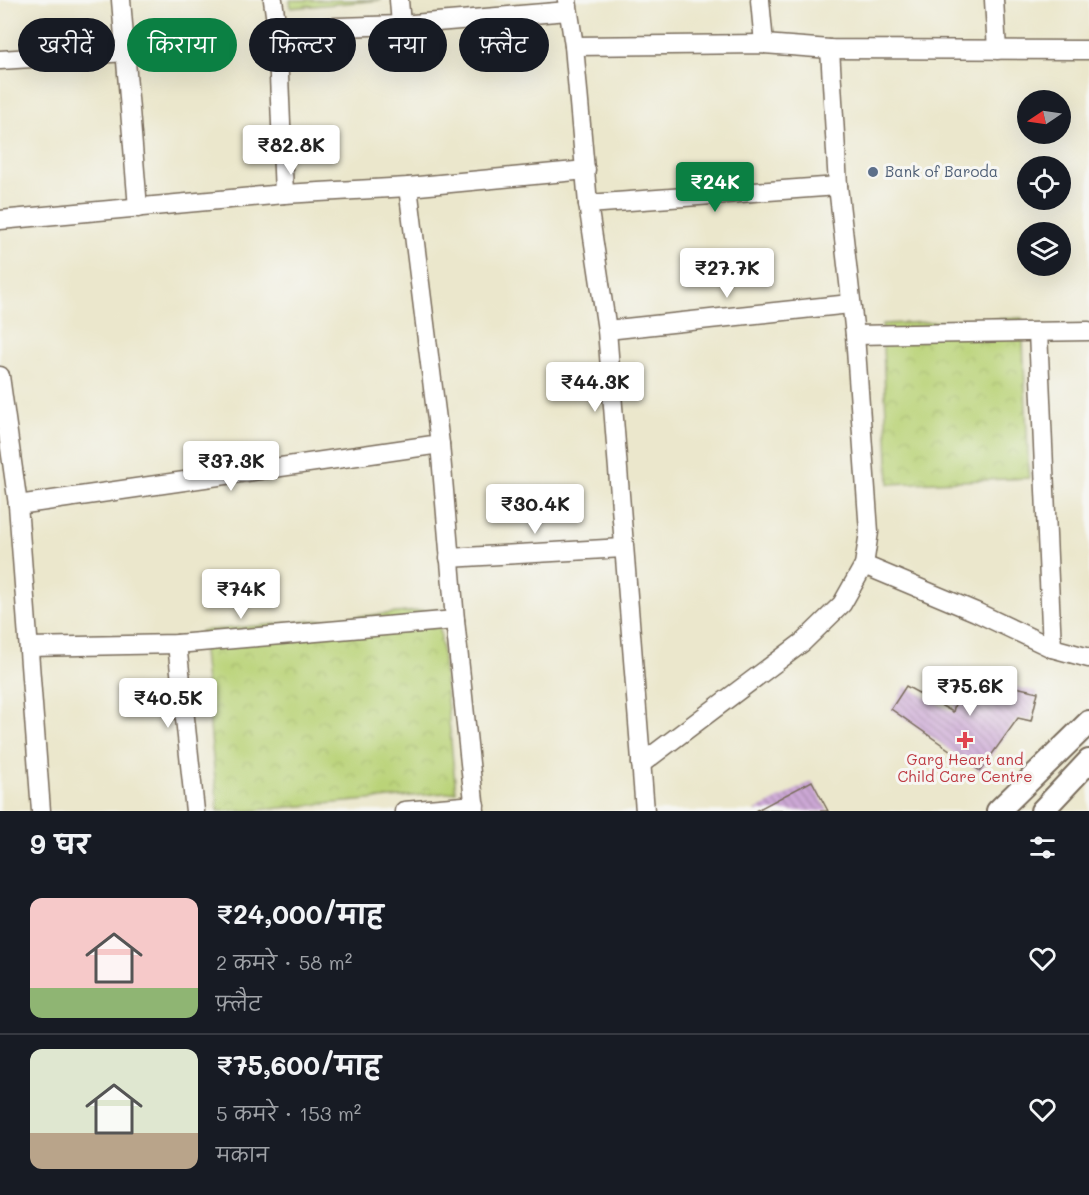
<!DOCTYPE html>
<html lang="hi">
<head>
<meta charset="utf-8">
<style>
	:root { --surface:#171b24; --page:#20242c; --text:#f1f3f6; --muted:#9ea1a6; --line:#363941; --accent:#0b8043 }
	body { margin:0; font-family:Mali,"Playpen Sans Deva",sans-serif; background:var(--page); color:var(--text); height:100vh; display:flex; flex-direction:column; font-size:22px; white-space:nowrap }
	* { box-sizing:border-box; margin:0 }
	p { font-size:20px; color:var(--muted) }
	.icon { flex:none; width:33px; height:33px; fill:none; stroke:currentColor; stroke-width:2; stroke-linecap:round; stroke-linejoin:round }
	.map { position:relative; height:811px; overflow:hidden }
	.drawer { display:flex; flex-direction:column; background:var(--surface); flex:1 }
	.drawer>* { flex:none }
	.top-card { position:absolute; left:18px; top:18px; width:600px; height:54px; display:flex; gap:12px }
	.needle { width:39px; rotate:257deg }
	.controls { position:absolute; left:1017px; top:90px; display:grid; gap:12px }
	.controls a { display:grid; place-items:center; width:54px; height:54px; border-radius:50%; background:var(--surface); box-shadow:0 6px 24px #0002; font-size:30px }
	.price { position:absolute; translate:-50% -51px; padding:0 14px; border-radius:6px; background:#fff; color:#222; font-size:20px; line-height:39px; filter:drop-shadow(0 2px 3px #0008) }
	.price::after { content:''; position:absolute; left:50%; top:36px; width:18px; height:14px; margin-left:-9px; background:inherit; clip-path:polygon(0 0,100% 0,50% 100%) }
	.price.active { background:var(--accent); color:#fff }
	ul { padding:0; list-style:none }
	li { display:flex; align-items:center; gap:18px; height:150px; padding:0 30px }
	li+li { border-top:2px solid var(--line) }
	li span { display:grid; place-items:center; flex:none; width:168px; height:120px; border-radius:12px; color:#555 }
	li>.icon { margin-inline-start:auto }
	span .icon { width:72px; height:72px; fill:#fffc; stroke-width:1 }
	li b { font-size:26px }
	h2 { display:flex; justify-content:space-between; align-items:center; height:72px; padding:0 30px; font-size:26px }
	.tag { padding:0 21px; border-radius:27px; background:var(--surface); box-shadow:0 6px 24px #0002; font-size:21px; line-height:54px }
	.tag.active { background:var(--accent); color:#fff }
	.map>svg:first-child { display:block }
	.park { fill:url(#park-crowns); stroke:#7a7e4b; stroke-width:1.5 }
	.building { fill:url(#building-back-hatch) }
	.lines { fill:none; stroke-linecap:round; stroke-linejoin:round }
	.minor-casing { stroke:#796c5b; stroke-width:21 }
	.tertiary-casing { stroke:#796c5b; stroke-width:26 }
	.minor { stroke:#fff; stroke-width:18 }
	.tertiary { stroke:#fff; stroke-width:22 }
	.service-dot { fill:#5c6f8a; stroke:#f6f6f2; stroke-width:2 }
	.health-dot { fill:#e0444e; stroke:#f6f6f2; stroke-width:2 }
	.labels { text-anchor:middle; stroke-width:6; stroke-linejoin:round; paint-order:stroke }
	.service-label { font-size:15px; fill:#4e5e75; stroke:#f6f6f2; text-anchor:start }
	.health-label { font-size:15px; fill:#be3a42; stroke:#f6f6f2 }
</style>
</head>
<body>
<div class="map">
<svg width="1089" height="811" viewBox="0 0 1089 811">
	<defs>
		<pattern id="park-crowns" width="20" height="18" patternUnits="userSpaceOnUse" patternTransform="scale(1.5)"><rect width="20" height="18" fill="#bad378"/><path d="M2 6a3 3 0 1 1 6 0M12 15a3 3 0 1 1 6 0" fill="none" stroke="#a1b567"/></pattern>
		<pattern id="building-back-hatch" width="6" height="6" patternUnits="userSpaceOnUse" patternTransform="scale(1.5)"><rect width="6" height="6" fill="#cca8d5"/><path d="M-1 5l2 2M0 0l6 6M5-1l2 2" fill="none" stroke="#a789ac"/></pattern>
	</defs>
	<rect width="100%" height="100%" fill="#f6f6f2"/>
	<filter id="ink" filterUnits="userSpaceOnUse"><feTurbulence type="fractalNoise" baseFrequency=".0167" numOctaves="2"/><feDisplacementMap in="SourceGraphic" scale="12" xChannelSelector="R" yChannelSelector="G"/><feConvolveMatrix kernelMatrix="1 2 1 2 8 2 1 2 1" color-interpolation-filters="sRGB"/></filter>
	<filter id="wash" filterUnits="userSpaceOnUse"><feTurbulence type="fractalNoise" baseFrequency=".008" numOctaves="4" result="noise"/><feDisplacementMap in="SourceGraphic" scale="24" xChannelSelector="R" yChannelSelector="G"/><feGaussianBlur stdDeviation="1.35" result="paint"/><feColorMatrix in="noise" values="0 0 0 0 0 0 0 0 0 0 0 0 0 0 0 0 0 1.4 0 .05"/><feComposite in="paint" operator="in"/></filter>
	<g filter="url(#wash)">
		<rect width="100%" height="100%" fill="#ebe7cc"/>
		<g class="park">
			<polygon points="290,0 381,0 291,8"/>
			<polygon points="1022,318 1029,478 889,484 882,324"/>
			<polygon points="438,609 456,792 247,811 218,811 201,631"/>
		</g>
		<g id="blocks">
			<g class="building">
				<polygon points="962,675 1038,692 1031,721 1018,718 980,771 891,709 906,686 953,712"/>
				<polygon points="812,781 828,811 755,811"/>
			</g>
		</g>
	</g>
	<g filter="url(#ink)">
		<use href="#blocks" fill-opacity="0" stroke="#796c5b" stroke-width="1.5"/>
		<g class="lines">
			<defs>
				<g id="minor">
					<polyline points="121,0 138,208"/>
					<polyline points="273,0 277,29 284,194"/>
					<polyline points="399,0 401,25"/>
					<polyline points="567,0 574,46 588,204 607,330 645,811"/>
					<polyline points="760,0 764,44"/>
					<polyline points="994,0 997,50"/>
					<polyline points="277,29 401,25 568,11"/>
					<polyline points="574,46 764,44 830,49 1089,50"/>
					<polyline points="0,60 127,52"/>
					<polyline points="408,187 440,444 455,620 475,811"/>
					<polyline points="588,204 838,186"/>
					<polyline points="0,220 284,194 408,187 586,170"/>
					<polyline points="607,330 850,304"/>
					<polyline points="1038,332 1052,648"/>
					<polyline points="855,335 1089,331"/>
					<polyline points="0,376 18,505 41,811"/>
					<polyline points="18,505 440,444"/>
					<polyline points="449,558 623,548"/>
					<polyline points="864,565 976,612 1052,648 1089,658"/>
					<polyline points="177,644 195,811"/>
					<polyline points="29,647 177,644 455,620"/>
					<polyline points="641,764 803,642 842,604 864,565 869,532 855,335 838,186 830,49"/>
					<polyline points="404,811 475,805"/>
				</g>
				<g id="tertiary">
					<polyline points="998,811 1089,722"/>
					<polyline points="1042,811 1089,761"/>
				</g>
			</defs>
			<use href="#minor" class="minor-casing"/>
			<use href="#tertiary" class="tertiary-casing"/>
			<use href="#minor" class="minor"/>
			<use href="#tertiary" class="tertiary"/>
		</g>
	</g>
	<circle class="service-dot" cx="873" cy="172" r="6"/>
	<path class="health-dot" d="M962 731h6v6h6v6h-6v6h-6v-6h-6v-6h6z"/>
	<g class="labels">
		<g class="service-label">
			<text x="885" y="177">Bank of Baroda</text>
		</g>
		<g class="health-label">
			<text x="965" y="765">Garg Heart and<tspan x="965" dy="17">Child Care Centre</tspan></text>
		</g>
	</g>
</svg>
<div class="controls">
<a><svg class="needle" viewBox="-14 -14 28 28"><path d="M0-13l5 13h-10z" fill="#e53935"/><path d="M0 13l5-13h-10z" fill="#9ea1a6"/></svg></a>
<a><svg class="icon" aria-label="locate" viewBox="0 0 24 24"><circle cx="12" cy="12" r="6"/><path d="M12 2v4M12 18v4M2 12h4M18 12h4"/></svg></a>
<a><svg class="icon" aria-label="layers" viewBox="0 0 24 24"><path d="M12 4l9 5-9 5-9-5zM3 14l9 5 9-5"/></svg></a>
</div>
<b class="price" style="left:291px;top:176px">₹82.8K</b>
<b class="price active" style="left:715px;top:213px">₹24K</b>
<b class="price" style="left:727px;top:299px">₹27.7K</b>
<b class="price" style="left:595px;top:413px">₹44.3K</b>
<b class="price" style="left:231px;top:492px">₹37.3K</b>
<b class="price" style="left:535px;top:535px">₹30.4K</b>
<b class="price" style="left:241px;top:620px">₹74K</b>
<b class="price" style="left:970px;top:717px">₹75.6K</b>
<b class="price" style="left:168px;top:729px">₹40.5K</b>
<div class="top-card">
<a class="tag">खरीदें</a>
<a class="tag active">किराया</a>
<a class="tag">फ़िल्टर</a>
<a class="tag">नया</a>
<a class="tag">फ़्लैट</a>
</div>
</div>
<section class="drawer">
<h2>9 घर<svg class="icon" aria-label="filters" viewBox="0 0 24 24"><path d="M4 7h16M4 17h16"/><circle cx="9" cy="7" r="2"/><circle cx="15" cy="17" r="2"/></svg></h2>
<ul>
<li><span style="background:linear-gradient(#f6c9c9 75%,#8fb573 0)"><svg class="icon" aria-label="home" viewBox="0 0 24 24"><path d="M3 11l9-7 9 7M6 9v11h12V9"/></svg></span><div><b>₹24,000/माह</b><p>2 कमरे · 58 m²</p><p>फ़्लैट</p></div><svg class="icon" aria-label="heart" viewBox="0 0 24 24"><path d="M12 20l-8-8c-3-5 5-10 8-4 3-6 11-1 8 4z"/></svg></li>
<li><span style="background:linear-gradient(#dfe7d0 70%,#b9a48a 0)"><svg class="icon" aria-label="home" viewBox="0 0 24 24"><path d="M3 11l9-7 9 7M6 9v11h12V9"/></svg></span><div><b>₹75,600/माह</b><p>5 कमरे · 153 m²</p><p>मकान</p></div><svg class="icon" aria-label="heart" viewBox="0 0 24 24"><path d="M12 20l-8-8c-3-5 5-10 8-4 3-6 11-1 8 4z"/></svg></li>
</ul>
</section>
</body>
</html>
